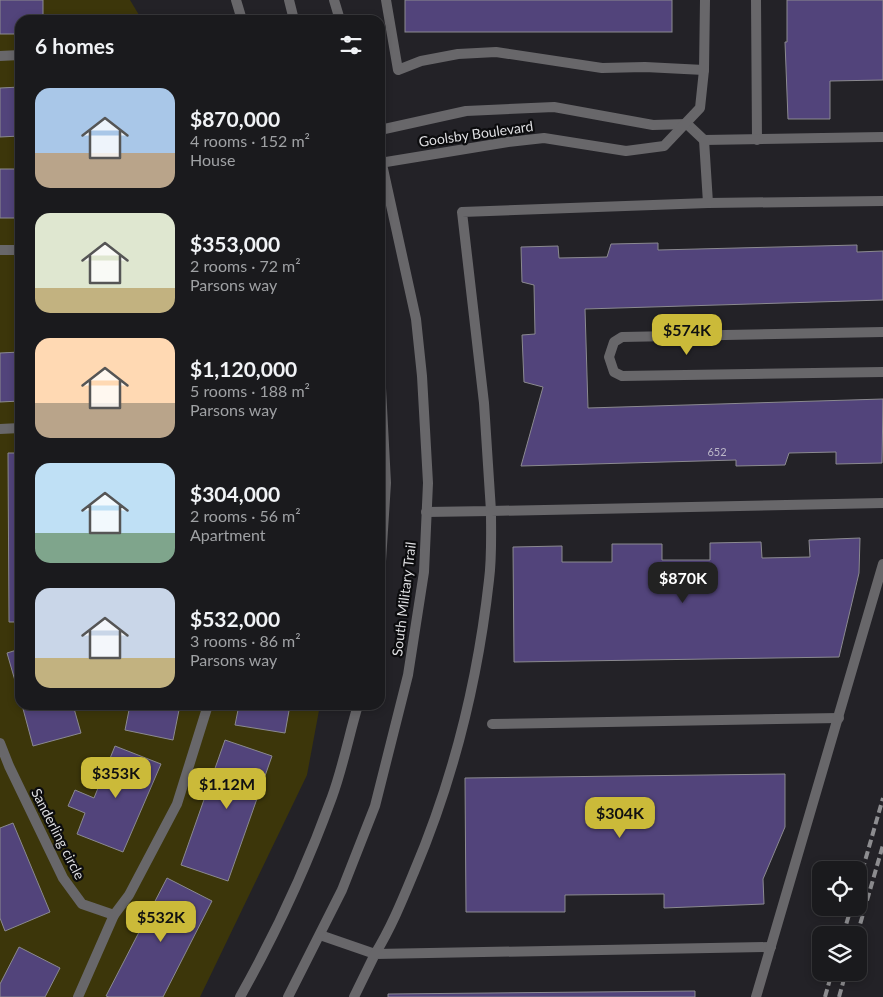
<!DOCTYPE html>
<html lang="en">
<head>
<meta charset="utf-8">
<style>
	:root { --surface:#1a1a1d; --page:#232326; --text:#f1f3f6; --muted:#9fa1a4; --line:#38383b; --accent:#cbba39 }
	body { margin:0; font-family:Lato,sans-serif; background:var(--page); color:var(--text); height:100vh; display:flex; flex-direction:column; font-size:19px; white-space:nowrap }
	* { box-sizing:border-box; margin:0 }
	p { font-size:16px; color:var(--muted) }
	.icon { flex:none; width:28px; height:28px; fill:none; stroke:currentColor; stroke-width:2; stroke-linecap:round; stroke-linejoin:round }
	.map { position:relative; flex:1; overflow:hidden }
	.sheet { position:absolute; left:15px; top:15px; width:370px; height:695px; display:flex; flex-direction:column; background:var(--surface); border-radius:15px; box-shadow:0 2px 8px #0003,0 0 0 1px var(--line) }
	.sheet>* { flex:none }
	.buttons { position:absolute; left:812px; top:861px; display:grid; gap:10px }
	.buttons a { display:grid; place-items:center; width:55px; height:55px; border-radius:10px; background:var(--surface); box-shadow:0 2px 8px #0003,0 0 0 1px var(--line); font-size:25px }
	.price { position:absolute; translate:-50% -42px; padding:0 11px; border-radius:10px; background:var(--accent); color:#111; font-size:16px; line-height:32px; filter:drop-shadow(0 1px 2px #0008) }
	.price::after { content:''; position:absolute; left:50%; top:30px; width:15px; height:11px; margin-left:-8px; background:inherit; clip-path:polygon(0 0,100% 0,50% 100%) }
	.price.selected { background:#222; color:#fff }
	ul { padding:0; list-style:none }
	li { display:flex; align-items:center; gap:15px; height:125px; padding:0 20px }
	li span { display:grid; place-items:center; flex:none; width:140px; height:100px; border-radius:15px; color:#555 }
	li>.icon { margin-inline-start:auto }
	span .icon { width:60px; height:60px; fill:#fffc; stroke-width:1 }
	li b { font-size:21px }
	h2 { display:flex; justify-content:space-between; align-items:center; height:60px; padding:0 20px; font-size:21px }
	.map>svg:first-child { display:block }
	.green { fill:#3c360a }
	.building { fill:#52447b; stroke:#8b8a90 }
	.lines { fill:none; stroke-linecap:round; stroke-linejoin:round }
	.service { stroke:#68676a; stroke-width:10 }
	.minor { stroke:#68676a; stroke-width:10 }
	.tertiary { stroke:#68676a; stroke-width:10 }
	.rail { stroke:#8d8d90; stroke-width:4; stroke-dasharray:8 4; stroke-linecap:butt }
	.labels { text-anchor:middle; stroke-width:4.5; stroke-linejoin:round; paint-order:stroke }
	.number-label { font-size:11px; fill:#bcb8c8 }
	.street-label { font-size:14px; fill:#dfdfe2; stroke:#0c0c0e }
</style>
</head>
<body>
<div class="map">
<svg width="883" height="997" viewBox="0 0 883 997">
	<rect width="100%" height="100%" fill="#232227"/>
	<polygon class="green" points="0,0 130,0 142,20 20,20 20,705 320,705 307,775 200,997 0,997"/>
	<g class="building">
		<polygon points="0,0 43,0 43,20 20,20 20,34 0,34"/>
		<rect x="405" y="0" width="267" height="32"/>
		<polygon points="787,0 883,0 883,80 830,81 830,119 788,119 785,42 787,42"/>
		<polygon points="20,87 20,136 0,137 0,88"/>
		<rect x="0" y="169" width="20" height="49"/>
		<polygon points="658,243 658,250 857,245 857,252 883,251 883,300 585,309 588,408 883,399 882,463 836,464 836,452 789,453 785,465 736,466 736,460 521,466 543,387 524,382 522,335 535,334 534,285 522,282 521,247 558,246 559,258 607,257 611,244"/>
		<polygon points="20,352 20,401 0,402 0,353"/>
		<polygon points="8,453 20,453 20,622 9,622"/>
		<polygon points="860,538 859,573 839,657 514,662 513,547 562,546 562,562 612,562 612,544 662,544 662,560 710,560 710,543 761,542 762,558 810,557 809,540"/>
		<polygon points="20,649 20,698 7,653"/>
		<polygon points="22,705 73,705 81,733 33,746"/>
		<polygon points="130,705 180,705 173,740 125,730"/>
		<polygon points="239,705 290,705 285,733 235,725"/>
		<polygon points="225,740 272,756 228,881 181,865"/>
		<polygon points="115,746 161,764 123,852 77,834 85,813 68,806 75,790 94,798"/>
		<polygon points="785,774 785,827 763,879 764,904 664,908 664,894 565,895 565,912 466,912 465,778"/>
		<polygon points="13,823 50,912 5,931 0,918 0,828"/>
		<polygon points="167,878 212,901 163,997 109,997 106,996"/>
		<polygon points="19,947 60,968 45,997 0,997 0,984"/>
		<polygon points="695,991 695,997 388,997 388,994"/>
	</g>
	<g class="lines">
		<g class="service">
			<polyline points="236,0 242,20"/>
			<polyline points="386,0 398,70 421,61 458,54 496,52 602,68 645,67 704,70"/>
			<polyline points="756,0 757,140"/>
			<polyline points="687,124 704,140 883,137"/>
			<polyline points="704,140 708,203"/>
			<polyline points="883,332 622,337 614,342 609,357 614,372 622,376 883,372"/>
			<polyline points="426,512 491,511 484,403 462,212 708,203 883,201"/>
			<polyline points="492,724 839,718"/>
			<path d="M320 935 375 954C391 928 402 901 414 872 453 780 478 679 489 580 492 557 491 534 491 511L883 503"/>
			<polyline points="354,997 375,954 771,947"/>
			<polyline points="756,997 883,564"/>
		</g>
		<g class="minor">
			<polyline points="0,56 20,55"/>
			<polyline points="380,130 466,111 554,107 653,125 687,124"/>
			<polyline points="380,163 508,142 544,138 626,151 664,146 700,108 704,70 705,0"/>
			<polyline points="0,250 20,250"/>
			<polyline points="0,429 20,428"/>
			<polyline points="0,743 9,766 63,878 82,904 114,915"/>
			<polyline points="78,997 114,915 129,895 177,804 208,705"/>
		</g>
		<g class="tertiary">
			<polyline points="289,0 294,20"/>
			<polyline points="334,0 340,20"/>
			<polyline points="380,369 386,483 380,577"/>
			<path d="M240 997C276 933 307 866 332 797 343 767 349 735 358 705"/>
			<polyline points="288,997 342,890 375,806 408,675 424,572 428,483 422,376 416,319 380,155"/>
		</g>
		<g class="rail">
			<polyline points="859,882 883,798"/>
			<polyline points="843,935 851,908"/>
			<polyline points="857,935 883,845"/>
			<polyline points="825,997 832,972"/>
			<polyline points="839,997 846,972"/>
		</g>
	</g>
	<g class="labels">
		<g class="number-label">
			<text x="717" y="456">652</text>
		</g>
		<g class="street-label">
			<text transform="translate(476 134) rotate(-8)" y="5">Goolsby Boulevard</text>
			<text transform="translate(404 599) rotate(-83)" y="5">South Military Trail</text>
			<text transform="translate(58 834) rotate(63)" y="5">Sanderling circle</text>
		</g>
	</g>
</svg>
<div class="buttons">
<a><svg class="icon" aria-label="locate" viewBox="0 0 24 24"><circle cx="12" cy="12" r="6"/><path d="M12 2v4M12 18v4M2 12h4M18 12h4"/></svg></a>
<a><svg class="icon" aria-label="layers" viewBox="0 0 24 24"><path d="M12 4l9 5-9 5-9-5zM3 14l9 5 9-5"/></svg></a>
</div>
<b class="price" style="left:687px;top:356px">$574K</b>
<b class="price selected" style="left:683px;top:604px">$870K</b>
<b class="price" style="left:116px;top:799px">$353K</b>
<b class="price" style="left:227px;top:810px">$1.12M</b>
<b class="price" style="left:620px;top:839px">$304K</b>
<b class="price" style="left:161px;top:943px">$532K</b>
<section class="sheet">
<h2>6 homes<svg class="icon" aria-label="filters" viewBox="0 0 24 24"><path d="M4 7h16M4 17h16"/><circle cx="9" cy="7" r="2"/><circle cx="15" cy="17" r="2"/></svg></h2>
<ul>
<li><span style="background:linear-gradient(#a9c7e8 65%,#b9a48a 0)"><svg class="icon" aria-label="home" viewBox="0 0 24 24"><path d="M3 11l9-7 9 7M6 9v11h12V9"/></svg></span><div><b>$870,000</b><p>4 rooms · 152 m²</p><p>House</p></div></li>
<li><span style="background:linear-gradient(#dfe7d0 75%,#c2b280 0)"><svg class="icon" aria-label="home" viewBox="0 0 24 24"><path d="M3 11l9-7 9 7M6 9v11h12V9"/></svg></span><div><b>$353,000</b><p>2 rooms · 72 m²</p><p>Parsons way</p></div></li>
<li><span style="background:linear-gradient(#ffd9b3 65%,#b9a48a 0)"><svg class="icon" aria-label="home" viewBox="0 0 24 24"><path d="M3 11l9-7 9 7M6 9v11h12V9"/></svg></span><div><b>$1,120,000</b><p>5 rooms · 188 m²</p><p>Parsons way</p></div></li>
<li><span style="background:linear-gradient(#bfe0f5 70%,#7fa58c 0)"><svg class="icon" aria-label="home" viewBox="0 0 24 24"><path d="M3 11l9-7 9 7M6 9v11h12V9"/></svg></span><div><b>$304,000</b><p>2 rooms · 56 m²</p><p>Apartment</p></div></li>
<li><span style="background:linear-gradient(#c9d6e8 70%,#c2b280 0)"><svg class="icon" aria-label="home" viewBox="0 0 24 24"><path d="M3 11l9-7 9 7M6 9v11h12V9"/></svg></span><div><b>$532,000</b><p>3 rooms · 86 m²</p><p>Parsons way</p></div></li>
</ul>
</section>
</div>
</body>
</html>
